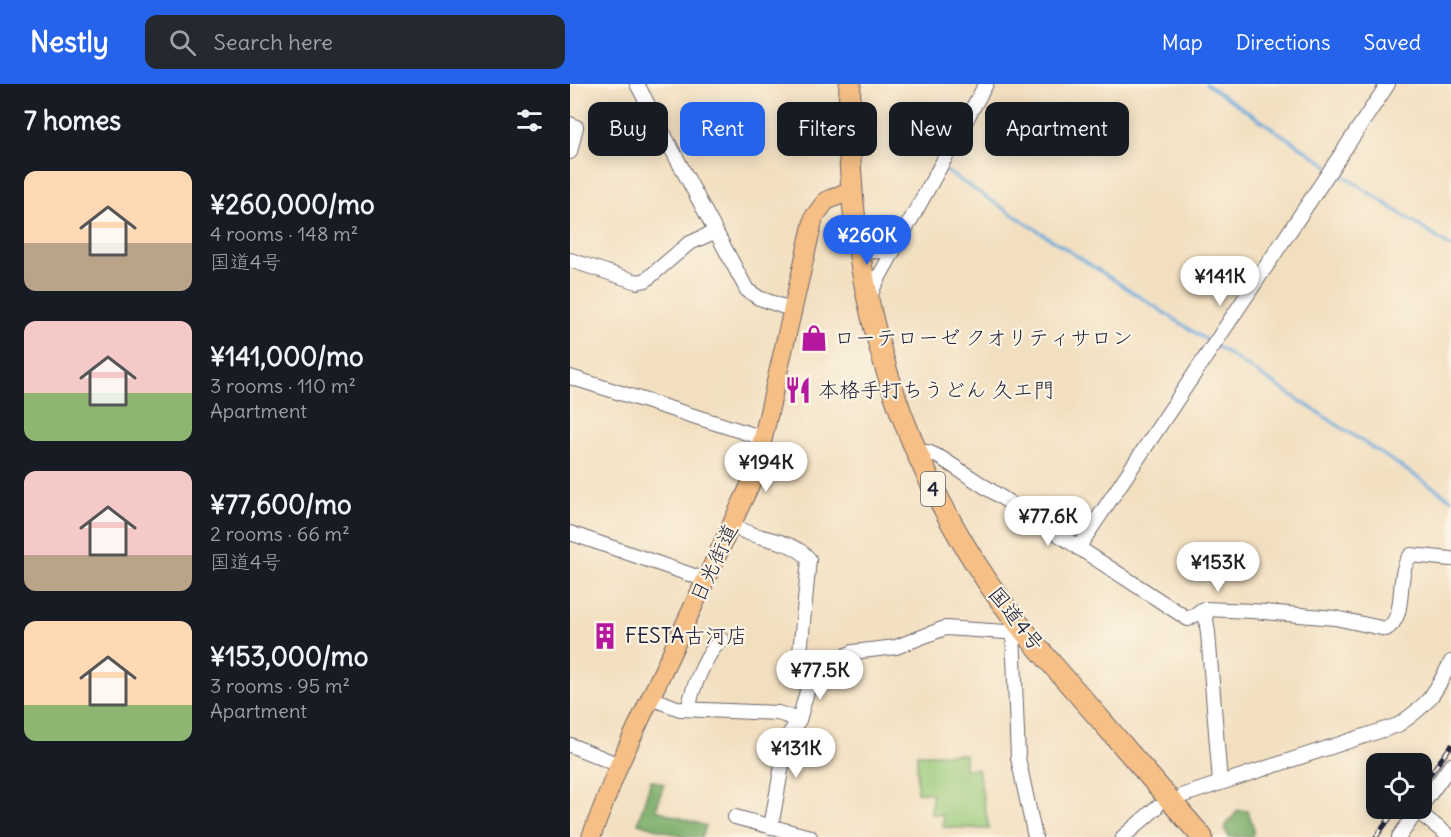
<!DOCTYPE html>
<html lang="en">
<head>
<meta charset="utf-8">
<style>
	:root { --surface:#171b24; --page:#242831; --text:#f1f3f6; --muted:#9ea1a6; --accent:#2563eb }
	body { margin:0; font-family:Delius,"Klee One",sans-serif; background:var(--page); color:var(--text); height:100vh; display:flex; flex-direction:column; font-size:22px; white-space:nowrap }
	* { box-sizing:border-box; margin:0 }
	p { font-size:20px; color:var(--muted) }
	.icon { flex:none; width:33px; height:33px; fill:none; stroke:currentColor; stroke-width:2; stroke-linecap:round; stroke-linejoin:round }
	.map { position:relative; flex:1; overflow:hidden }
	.drawer { display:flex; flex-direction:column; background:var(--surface); width:570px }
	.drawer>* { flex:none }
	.guide { position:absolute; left:18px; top:18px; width:570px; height:54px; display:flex; gap:12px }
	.buttons { position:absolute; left:796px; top:669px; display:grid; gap:12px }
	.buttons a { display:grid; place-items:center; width:66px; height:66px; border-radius:12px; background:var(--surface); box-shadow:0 3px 15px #0003; font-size:30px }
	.price { position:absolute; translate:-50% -51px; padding:0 14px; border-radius:21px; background:#fff; color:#222; font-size:20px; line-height:39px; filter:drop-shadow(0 2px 3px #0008) }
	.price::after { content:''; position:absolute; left:50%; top:36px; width:18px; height:14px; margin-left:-9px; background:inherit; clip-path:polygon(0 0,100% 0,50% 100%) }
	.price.selected { background:var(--accent); color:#fff }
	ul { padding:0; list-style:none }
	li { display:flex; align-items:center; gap:18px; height:150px; padding:0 24px }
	li span { display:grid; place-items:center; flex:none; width:168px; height:120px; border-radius:12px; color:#555 }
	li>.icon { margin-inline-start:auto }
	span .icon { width:72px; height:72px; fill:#fffc; stroke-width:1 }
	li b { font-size:26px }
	h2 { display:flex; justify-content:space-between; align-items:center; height:72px; padding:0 24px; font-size:26px }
	.tag { padding:0 21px; border-radius:12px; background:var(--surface); box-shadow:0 3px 15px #0003; font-size:21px; line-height:54px }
	.tag.selected { background:var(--accent); color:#fff }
	header { display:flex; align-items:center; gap:36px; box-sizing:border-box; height:84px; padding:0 30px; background:var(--accent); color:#fff }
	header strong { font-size:28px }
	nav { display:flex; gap:33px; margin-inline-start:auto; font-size:21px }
	.search { width:420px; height:54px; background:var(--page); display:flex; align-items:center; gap:15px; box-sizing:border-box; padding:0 21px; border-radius:12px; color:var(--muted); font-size:22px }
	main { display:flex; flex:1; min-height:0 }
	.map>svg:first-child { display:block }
	.green { fill:#99c978; stroke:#5e765a; stroke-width:1.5 }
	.forest { fill:#7aad68; stroke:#4e6852; stroke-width:1.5 }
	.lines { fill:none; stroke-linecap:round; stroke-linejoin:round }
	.stream { stroke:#68a8db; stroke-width:3 }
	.minor-casing { stroke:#6b646a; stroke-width:16 }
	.major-casing { stroke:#6b646a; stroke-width:20 }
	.highway-casing { stroke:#6b646a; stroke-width:23 }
	.minor { stroke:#fff; stroke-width:14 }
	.major { stroke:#f5bf86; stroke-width:18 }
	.highway { stroke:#f5bf86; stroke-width:21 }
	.rail-casing { stroke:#22223b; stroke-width:5 }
	.rail { stroke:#fcf5e5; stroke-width:3; stroke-dasharray:9; stroke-linecap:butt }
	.labels { text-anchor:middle; stroke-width:4.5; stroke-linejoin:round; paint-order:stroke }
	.shield { fill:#fcf5e5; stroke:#63616e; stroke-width:1.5 }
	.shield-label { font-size:20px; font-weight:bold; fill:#22223b }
	.poi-label { font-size:21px; fill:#22223b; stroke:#fcf5e5; text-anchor:start }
	.street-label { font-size:21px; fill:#22223b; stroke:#fcf5e5 }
</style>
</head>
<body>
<header>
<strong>Nestly</strong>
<div class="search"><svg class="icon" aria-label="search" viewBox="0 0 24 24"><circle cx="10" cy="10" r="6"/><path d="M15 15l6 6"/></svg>Search here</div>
<nav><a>Map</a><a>Directions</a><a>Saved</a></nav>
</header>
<main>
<section class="drawer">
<h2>7 homes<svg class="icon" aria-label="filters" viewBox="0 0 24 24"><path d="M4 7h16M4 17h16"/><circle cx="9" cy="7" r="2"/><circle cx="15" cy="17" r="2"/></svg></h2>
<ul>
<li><span style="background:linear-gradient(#ffd9b3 60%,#b9a48a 0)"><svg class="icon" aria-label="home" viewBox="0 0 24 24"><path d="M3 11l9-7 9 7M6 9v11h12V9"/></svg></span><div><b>¥260,000/mo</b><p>4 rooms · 148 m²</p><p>国道4号</p></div></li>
<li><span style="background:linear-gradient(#f6c9c9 60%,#8fb573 0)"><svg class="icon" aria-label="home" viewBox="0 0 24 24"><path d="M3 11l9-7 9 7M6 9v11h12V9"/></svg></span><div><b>¥141,000/mo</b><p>3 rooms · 110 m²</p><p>Apartment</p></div></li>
<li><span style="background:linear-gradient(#f6c9c9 70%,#b9a48a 0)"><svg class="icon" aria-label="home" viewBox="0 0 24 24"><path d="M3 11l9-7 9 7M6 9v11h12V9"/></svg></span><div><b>¥77,600/mo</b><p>2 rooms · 66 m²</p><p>国道4号</p></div></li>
<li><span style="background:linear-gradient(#ffd9b3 70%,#8fb573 0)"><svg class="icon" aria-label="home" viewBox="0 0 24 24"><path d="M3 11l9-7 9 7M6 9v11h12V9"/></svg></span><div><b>¥153,000/mo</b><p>3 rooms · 95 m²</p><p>Apartment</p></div></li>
</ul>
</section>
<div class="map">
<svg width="881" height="753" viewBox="0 0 881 753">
	<rect width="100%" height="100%" fill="#fcf5e5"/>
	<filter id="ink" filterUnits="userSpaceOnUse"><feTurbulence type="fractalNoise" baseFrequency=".0167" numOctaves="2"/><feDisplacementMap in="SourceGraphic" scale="12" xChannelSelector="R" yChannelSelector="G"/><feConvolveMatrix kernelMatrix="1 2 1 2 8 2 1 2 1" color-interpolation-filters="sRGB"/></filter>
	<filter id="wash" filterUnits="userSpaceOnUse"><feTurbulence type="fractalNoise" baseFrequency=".008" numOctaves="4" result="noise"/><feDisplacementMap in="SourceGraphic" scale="24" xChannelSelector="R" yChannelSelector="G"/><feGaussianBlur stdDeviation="1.35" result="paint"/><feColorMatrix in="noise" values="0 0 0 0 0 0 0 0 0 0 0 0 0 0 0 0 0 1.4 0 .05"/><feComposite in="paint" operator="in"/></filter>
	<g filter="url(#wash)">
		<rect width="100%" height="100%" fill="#f2dfc0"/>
		<polygon class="green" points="347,670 395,670 395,685 408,685 419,745 373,743 373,731 361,730 362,709 347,708"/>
		<g class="forest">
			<polygon points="81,696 94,700 86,726 136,742 132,753 114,753 68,739"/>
			<polygon points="668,726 678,727 684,745 682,753 659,753 654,744"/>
		</g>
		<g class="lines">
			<g class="stream">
				<polyline points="636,0 759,82"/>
				<polyline points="765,86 881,163"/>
				<polyline points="376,87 641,259"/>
				<polyline points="646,262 881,415"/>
			</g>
		</g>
	</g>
	<g filter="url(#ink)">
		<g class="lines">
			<defs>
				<g id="minor">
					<polyline points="67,0 177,206 189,214 223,226"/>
					<polyline points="0,40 6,43 0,68"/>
					<polyline points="289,168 313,167 328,160"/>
					<polyline points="0,176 67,198 76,196 118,160 144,148"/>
					<polyline points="300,214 304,202 416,0"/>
					<polyline points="0,293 193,354"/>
					<path d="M346 369 358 368 371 374 618 535 634 525 683 527 765 534 816 545C839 532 824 490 841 471L881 475"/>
					<path d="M162 441C185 457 221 453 239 475L230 569 233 576 250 584"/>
					<polyline points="0,449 136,496"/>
					<polyline points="508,464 818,0"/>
					<polyline points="630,527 636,535 638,549 650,698"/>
					<polyline points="443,547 448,674 465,753"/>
					<polyline points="80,614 110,625 208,629 229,636"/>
					<path d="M119 625C120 608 138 565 152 556"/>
					<polyline points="0,661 49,681"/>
					<path d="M614 711 828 641C859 620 864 611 881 578"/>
					<polyline points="852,721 881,681"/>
					<polyline points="847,727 880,753"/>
					<polyline points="165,733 240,753"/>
					<polyline points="201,743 217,653 229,636 241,593 250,584 283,568 326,563 375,544 436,548 451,543"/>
					<polyline points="553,753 586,724"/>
					<polyline points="829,753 849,724"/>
				</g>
				<polyline id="major" points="21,753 49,681 180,401 193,354 244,133 256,117 281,106"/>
				<path id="highway" d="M280 0C272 178 320 355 421 503 448 542 479 577 510 612 551 659 591 706 632 753"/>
			</defs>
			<use href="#minor" class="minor-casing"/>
			<use href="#major" class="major-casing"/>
			<use href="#highway" class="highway-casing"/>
			<use href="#minor" class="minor"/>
			<use href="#major" class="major"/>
			<use href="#highway" class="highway"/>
			<defs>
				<g id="rail">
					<polyline points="852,701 881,662"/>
					<polyline points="806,753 827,724"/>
				</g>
			</defs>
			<use href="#rail" class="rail-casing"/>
			<use href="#rail" class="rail"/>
		</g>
	</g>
	<defs>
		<symbol id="shop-bare" viewBox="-9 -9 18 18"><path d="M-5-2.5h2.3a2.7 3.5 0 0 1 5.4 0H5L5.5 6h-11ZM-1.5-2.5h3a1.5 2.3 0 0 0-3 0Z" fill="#b5179e" stroke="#fcf5e5" stroke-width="2.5" paint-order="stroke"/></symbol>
		<symbol id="restaurant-bare" viewBox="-9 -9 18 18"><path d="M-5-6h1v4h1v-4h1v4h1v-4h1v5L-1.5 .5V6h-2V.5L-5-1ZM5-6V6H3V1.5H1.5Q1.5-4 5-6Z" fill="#b5179e" stroke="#fcf5e5" stroke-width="2.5" paint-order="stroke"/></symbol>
		<symbol id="building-bare" viewBox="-9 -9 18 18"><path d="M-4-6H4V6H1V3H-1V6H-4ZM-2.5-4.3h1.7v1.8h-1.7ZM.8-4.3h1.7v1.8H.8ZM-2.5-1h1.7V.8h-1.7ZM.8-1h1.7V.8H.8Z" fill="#b5179e" stroke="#fcf5e5" stroke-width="2.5" paint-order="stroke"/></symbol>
	</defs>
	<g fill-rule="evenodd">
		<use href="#shop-bare" x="225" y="235" width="38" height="38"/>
		<use href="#restaurant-bare" x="209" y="287" width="38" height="38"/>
		<use href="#building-bare" x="16" y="533" width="38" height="38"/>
	</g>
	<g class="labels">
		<rect class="shield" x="351" y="388" width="24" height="34" rx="4.5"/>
		<g class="shield-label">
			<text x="363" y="412">4</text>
		</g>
		<g class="poi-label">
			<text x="264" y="261">ローテローゼ クオリティサロン</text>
			<text x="248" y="313">本格手打ちうどん 久エ門</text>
			<text x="55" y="559">FESTA古河店</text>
		</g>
		<g class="street-label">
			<text transform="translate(144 479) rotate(-65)" y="7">日光街道</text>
			<text transform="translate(446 535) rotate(52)" y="7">国道4号</text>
		</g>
	</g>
</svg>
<div class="buttons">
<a><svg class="icon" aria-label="locate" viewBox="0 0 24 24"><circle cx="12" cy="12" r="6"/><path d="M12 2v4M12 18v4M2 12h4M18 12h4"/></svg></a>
</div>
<b class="price selected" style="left:297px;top:182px">¥260K</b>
<b class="price" style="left:650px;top:223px">¥141K</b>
<b class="price" style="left:196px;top:409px">¥194K</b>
<b class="price" style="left:478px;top:463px">¥77.6K</b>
<b class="price" style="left:648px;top:509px">¥153K</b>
<b class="price" style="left:250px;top:617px">¥77.5K</b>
<b class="price" style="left:226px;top:695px">¥131K</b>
<div class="guide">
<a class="tag">Buy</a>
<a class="tag selected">Rent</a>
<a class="tag">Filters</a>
<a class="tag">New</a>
<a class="tag">Apartment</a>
</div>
</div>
</main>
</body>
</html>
